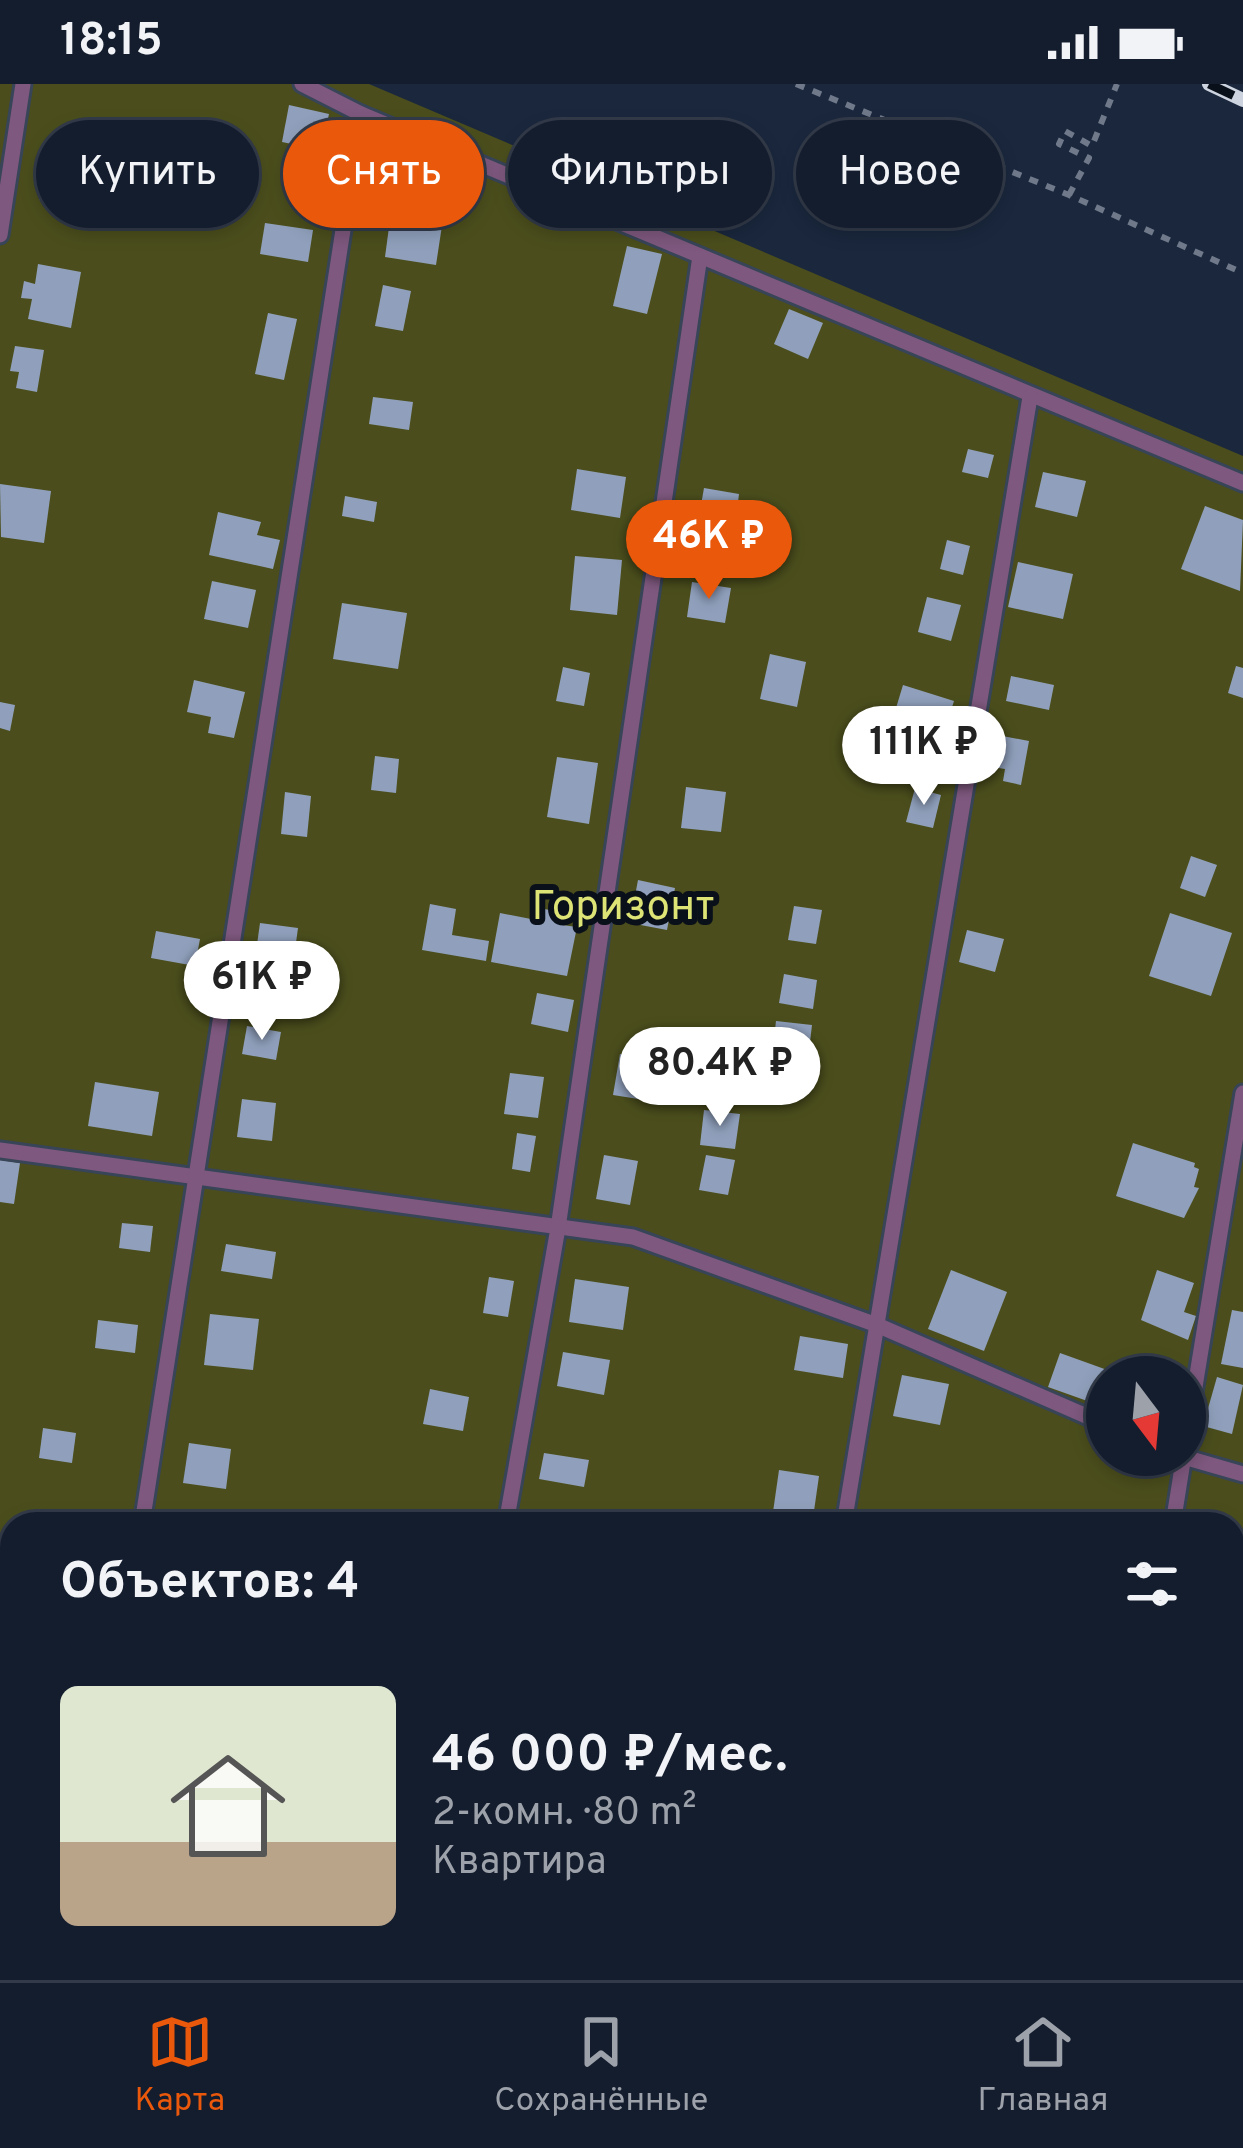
<!DOCTYPE html>
<html lang="ru">
<head>
<meta charset="utf-8">
<style>
	:root { --surface:#141d2e; --page:#1d2636; --text:#f1f3f6; --muted:#9da2aa; --line:#333b4a; --accent:#ea580c }
	body { margin:0; font-family:Overpass,sans-serif; background:var(--page); color:var(--text); height:100vh; display:flex; flex-direction:column; font-size:45px; white-space:nowrap }
	* { box-sizing:border-box; margin:0 }
	p { font-size:39px; color:var(--muted) }
	.icon { flex:none; width:66px; height:66px; fill:none; stroke:currentColor; stroke-width:2; stroke-linecap:round; stroke-linejoin:round }
	.map { position:relative; flex:1; overflow:hidden }
	.drawer { position:absolute; left:0px; top:1428px; width:1245px; height:468px; display:flex; flex-direction:column; background:var(--surface); border-radius:36px 36px 0 0; box-shadow:0 6px 18px #0003,0 0 0 3px var(--line) }
	.drawer>* { flex:none }
	.banner { position:absolute; left:36px; top:36px; width:1173px; height:108px; display:flex; gap:24px }
	.needle { width:78px; rotate:164deg }
	.controls { position:absolute; left:1086px; top:1272px; display:grid; gap:24px }
	.controls a { display:grid; place-items:center; width:120px; height:120px; border-radius:50%; background:var(--surface); box-shadow:0 6px 18px #0003,0 0 0 3px var(--line); font-size:60px }
	.price { position:absolute; translate:-50% -102px; padding:0 27px; border-radius:42px; background:#fff; color:#222; font-size:39px; line-height:78px; filter:drop-shadow(0 3px 6px #0008) }
	.price::after { content:''; position:absolute; left:50%; top:72px; width:36px; height:27px; margin-left:-18px; background:inherit; clip-path:polygon(0 0,100% 0,50% 100%) }
	.price.active { background:var(--accent); color:#fff }
	ul { padding:0; list-style:none }
	li { display:flex; align-items:center; gap:36px; height:300px; padding:0 60px }
	li+li { border-top:3px solid var(--line) }
	li span { display:grid; place-items:center; flex:none; width:336px; height:240px; border-radius:18px; color:#555 }
	li>.icon { margin-inline-start:auto }
	span .icon { width:144px; height:144px; fill:#fffc; stroke-width:1 }
	li b { font-size:51px }
	h2 { display:flex; justify-content:space-between; align-items:center; height:144px; padding:0 60px; font-size:51px }
	.pill { padding:0 42px; border-radius:54px; background:var(--surface); box-shadow:0 6px 18px #0003,0 0 0 3px var(--line); font-size:42px; line-height:108px }
	.pill.active { background:var(--accent); color:#fff }
	.status { display:flex; justify-content:space-between; align-items:center; height:84px; padding:0 60px; background:var(--surface); direction:ltr }
	.status svg { height:33px; fill:currentColor }
	.dock { display:flex; justify-content:space-around; align-items:center; height:168px; border-top:3px solid var(--line); background:var(--surface); font-size:33px; color:var(--muted) }
	.dock a { display:grid; justify-items:center; gap:6px }
	.dock .active { color:var(--accent) }
	.map>svg:first-child { display:block }
	.green { fill:#4b4e1c; fill-rule:evenodd }
	.building { fill:#90a0bc }
	.lines { fill:none; stroke-linecap:round; stroke-linejoin:round }
	.service-casing { stroke:#384458; stroke-width:21 }
	.path { stroke:#6f798a; stroke-width:6; stroke-dasharray:9 9; stroke-linecap:butt }
	.service { stroke:#7e587e; stroke-width:15 }
	.rail-casing { stroke:#cdd4df; stroke-width:14 }
	.rail { stroke:#0a101a; stroke-width:9; stroke-dasharray:27; stroke-linecap:butt }
	.labels { text-anchor:middle; stroke-width:12; stroke-linejoin:round; paint-order:stroke }
	.park-label { font-size:42px; fill:#dde475; stroke:#0a101a }
</style>
</head>
<body>
<div class="status"><b>18:15</b><svg viewBox="0 0 49 12"><path d="M0 12V9h3v3zM5 12V6h3v6zM10 12V3h3v9zM15 12V0h3v12zM26 1h20v11H26zM47 4h2v5h-2z"/></svg></div>
<div class="map">
<svg width="1243" height="1896" viewBox="0 0 1243 1896">
	<rect width="100%" height="100%" fill="#1a273d"/>
	<path class="green" d="M0 0H369L1243 372V1896H0ZM1107 1293H1185V1371H1107ZM12 1440H1233V1884H12Z"/>
	<g class="building">
		<polygon points="289,21 329,30 321,66 282,58"/>
		<polygon points="44,80 86,87 81,123 39,116"/>
		<polygon points="391,128 443,135 436,181 385,173"/>
		<polygon points="265,139 313,146 308,178 260,170"/>
		<polygon points="627,162 662,170 647,230 613,222"/>
		<polygon points="38,180 81,188 71,244 28,235 32,215 21,214 24,197 35,200"/>
		<polygon points="383,201 411,207 403,247 375,242"/>
		<polygon points="789,225 823,239 808,275 774,260"/>
		<polygon points="268,229 297,235 284,296 255,290"/>
		<polygon points="15,262 44,266 37,308 16,304 19,288 10,287"/>
		<polygon points="373,313 413,318 409,346 369,340"/>
		<polygon points="968,365 994,371 988,394 962,388"/>
		<polygon points="577,385 626,393 620,434 571,426"/>
		<polygon points="1043,388 1086,397 1077,433 1035,423"/>
		<polygon points="0,400 51,407 44,459 1,453"/>
		<polygon points="704,404 739,410 734,449 697,444"/>
		<polygon points="345,412 377,418 374,438 342,432"/>
		<polygon points="1205,422 1243,436 1240,507 1181,485"/>
		<polygon points="218,428 261,438 257,451 280,456 273,485 209,471"/>
		<polygon points="947,456 970,462 963,491 940,485"/>
		<polygon points="575,472 622,476 617,531 570,526"/>
		<polygon points="1018,478 1073,490 1063,535 1008,523"/>
		<polygon points="212,497 256,506 248,544 204,535"/>
		<polygon points="692,498 731,504 725,539 687,533"/>
		<polygon points="927,513 961,521 951,557 918,548"/>
		<polygon points="342,519 407,529 398,585 333,575"/>
		<polygon points="770,570 806,578 797,623 760,615"/>
		<polygon points="1236,582 1243,584 1243,614 1228,609"/>
		<polygon points="563,583 590,589 584,622 556,617"/>
		<polygon points="1011,592 1054,601 1049,626 1006,617"/>
		<polygon points="194,596 245,608 234,654 208,649 211,633 187,628"/>
		<polygon points="903,601 954,617 947,639 930,634 928,642 911,636 913,629 896,624"/>
		<polygon points="0,618 15,621 10,647 0,644"/>
		<polygon points="992,650 1029,657 1021,701 1003,697 1005,685 986,682"/>
		<polygon points="375,672 399,675 396,709 371,706"/>
		<polygon points="557,673 598,679 589,740 547,733"/>
		<polygon points="686,703 726,708 721,748 681,744"/>
		<polygon points="915,704 941,711 933,744 906,738"/>
		<polygon points="285,708 311,712 307,753 281,750"/>
		<polygon points="1191,772 1217,781 1205,813 1180,804"/>
		<polygon points="638,796 675,804 667,846 630,839"/>
		<polygon points="430,820 456,825 452,851 489,857 486,877 422,866"/>
		<polygon points="794,822 822,826 816,860 788,856"/>
		<polygon points="534,823 565,829 562,841 577,843 567,892 491,878 500,829 531,835"/>
		<polygon points="1170,829 1232,849 1211,912 1149,892"/>
		<polygon points="260,839 298,844 292,888 254,882"/>
		<polygon points="967,846 1004,855 995,888 959,878"/>
		<polygon points="156,847 200,855 195,882 151,874"/>
		<polygon points="784,890 817,896 813,925 779,919"/>
		<polygon points="537,909 574,916 568,948 531,940"/>
		<polygon points="776,937 812,941 807,984 771,980"/>
		<polygon points="247,942 281,948 276,976 242,970"/>
		<polygon points="620,970 677,979 670,1020 613,1011"/>
		<polygon points="510,989 544,993 538,1034 504,1030"/>
		<polygon points="95,998 159,1008 152,1052 88,1042"/>
		<polygon points="242,1015 276,1019 272,1057 237,1053"/>
		<polygon points="704,1026 740,1030 735,1065 700,1061"/>
		<polygon points="517,1049 536,1052 530,1088 512,1085"/>
		<polygon points="1133,1059 1195,1079 1194,1083 1199,1085 1194,1103 1199,1104 1184,1134 1116,1112"/>
		<polygon points="604,1071 638,1077 630,1121 596,1115"/>
		<polygon points="706,1071 735,1076 728,1111 699,1106"/>
		<polygon points="0,1076 20,1079 14,1120 0,1118"/>
		<polygon points="122,1139 153,1142 150,1168 119,1164"/>
		<polygon points="226,1160 276,1168 272,1195 221,1187"/>
		<polygon points="951,1186 1007,1208 984,1267 928,1245"/>
		<polygon points="1157,1186 1194,1199 1184,1228 1196,1232 1188,1256 1141,1236"/>
		<polygon points="489,1193 514,1197 508,1233 483,1229"/>
		<polygon points="575,1195 629,1203 623,1246 569,1238"/>
		<polygon points="1232,1226 1243,1228 1243,1284 1221,1280"/>
		<polygon points="210,1230 259,1235 253,1286 204,1281"/>
		<polygon points="98,1236 138,1241 135,1269 95,1264"/>
		<polygon points="800,1252 848,1260 843,1294 794,1286"/>
		<polygon points="563,1268 610,1276 604,1311 557,1302"/>
		<polygon points="1060,1269 1124,1292 1107,1293 1107,1324 1048,1303"/>
		<polygon points="902,1291 949,1300 940,1341 893,1332"/>
		<polygon points="1217,1293 1243,1301 1232,1350 1203,1342"/>
		<polygon points="430,1305 469,1313 463,1347 423,1340"/>
		<polygon points="43,1344 76,1349 72,1379 39,1374"/>
		<polygon points="189,1359 231,1365 226,1405 183,1399"/>
		<polygon points="544,1369 589,1376 584,1403 539,1395"/>
		<polygon points="779,1386 819,1392 813,1434 773,1428"/>
		<polygon points="289,1427 313,1432 311,1440 286,1440"/>
		<polygon points="0,1515 12,1516 12,1573 2,1572 5,1546 0,1545"/>
		<polygon points="1139,1884 1194,1884 1192,1896"/>
	</g>
	<g class="lines">
		<defs>
			<g id="service">
				<polyline points="302,0 361,30 1243,399"/>
				<polyline points="0,151 23,0"/>
				<polyline points="0,1066 633,1153 877,1241 1107,1341"/>
				<polyline points="1185,1364 1243,1009"/>
				<polyline points="1177,1371 1243,1390"/>
				<polyline points="142,1440 361,30"/>
				<polyline points="506,1440 558,1144 700,172"/>
				<polyline points="844,1440 1030,313"/>
				<polyline points="1173,1440 1184,1371"/>
				<polyline points="72,1896 74,1884"/>
				<polyline points="426,1896 428,1884"/>
				<polyline points="774,1896 776,1884"/>
				<polyline points="1102,1896 1104,1884"/>
			</g>
		</defs>
		<use href="#service" class="service-casing"/>
		<g class="path">
			<polyline points="796,0 1069,111 1243,189"/>
			<polyline points="1069,111 1089,74 1059,60 1065,47 1092,62 1117,0"/>
		</g>
		<use href="#service" class="service"/>
		<defs>
			<polyline id="rail" points="1209,0 1243,16"/>
		</defs>
		<use href="#rail" class="rail-casing"/>
		<use href="#rail" class="rail"/>
	</g>
	<g class="labels">
		<g class="park-label">
			<text x="623" y="835">Горизонт</text>
		</g>
	</g>
</svg>
<div class="controls">
<a><svg class="needle" viewBox="-14 -14 28 28"><path d="M0-13l5 13h-10z" fill="#e53935"/><path d="M0 13l5-13h-10z" fill="#9da2aa"/></svg></a>
</div>
<b class="price active" style="left:709px;top:518px">46K ₽</b>
<b class="price" style="left:924px;top:724px">111K ₽</b>
<b class="price" style="left:262px;top:959px">61K ₽</b>
<b class="price" style="left:720px;top:1045px">80.4K ₽</b>
<div class="banner">
<a class="pill">Купить</a>
<a class="pill active">Снять</a>
<a class="pill">Фильтры</a>
<a class="pill">Новое</a>
</div>
<section class="drawer">
<h2>Объектов: 4<svg class="icon" aria-label="filters" viewBox="0 0 24 24"><path d="M4 7h16M4 17h16"/><circle cx="9" cy="7" r="2"/><circle cx="15" cy="17" r="2"/></svg></h2>
<ul>
<li><span style="background:linear-gradient(#dfe7d0 65%,#b9a48a 0)"><svg class="icon" aria-label="home" viewBox="0 0 24 24"><path d="M3 11l9-7 9 7M6 9v11h12V9"/></svg></span><div><b>46 000 ₽/мес.</b><p>2-комн. · 80 m²</p><p>Квартира</p></div></li>
</ul>
</section>
</div>
<nav class="dock">
<a class="active"><svg class="icon" aria-label="map" viewBox="0 0 24 24"><path d="M3 6l6-2 6 2 6-2v14l-6 2-6-2-6 2zM9 4v14M15 6v14"/></svg>Карта</a>
<a><svg class="icon" aria-label="saved" viewBox="0 0 24 24"><path d="M7 4h10v16l-5-4-5 4z"/></svg>Сохранённые</a>
<a><svg class="icon" aria-label="home" viewBox="0 0 24 24"><path d="M3 11l9-7 9 7M6 9v11h12V9"/></svg>Главная</a>
</nav>
</body>
</html>
